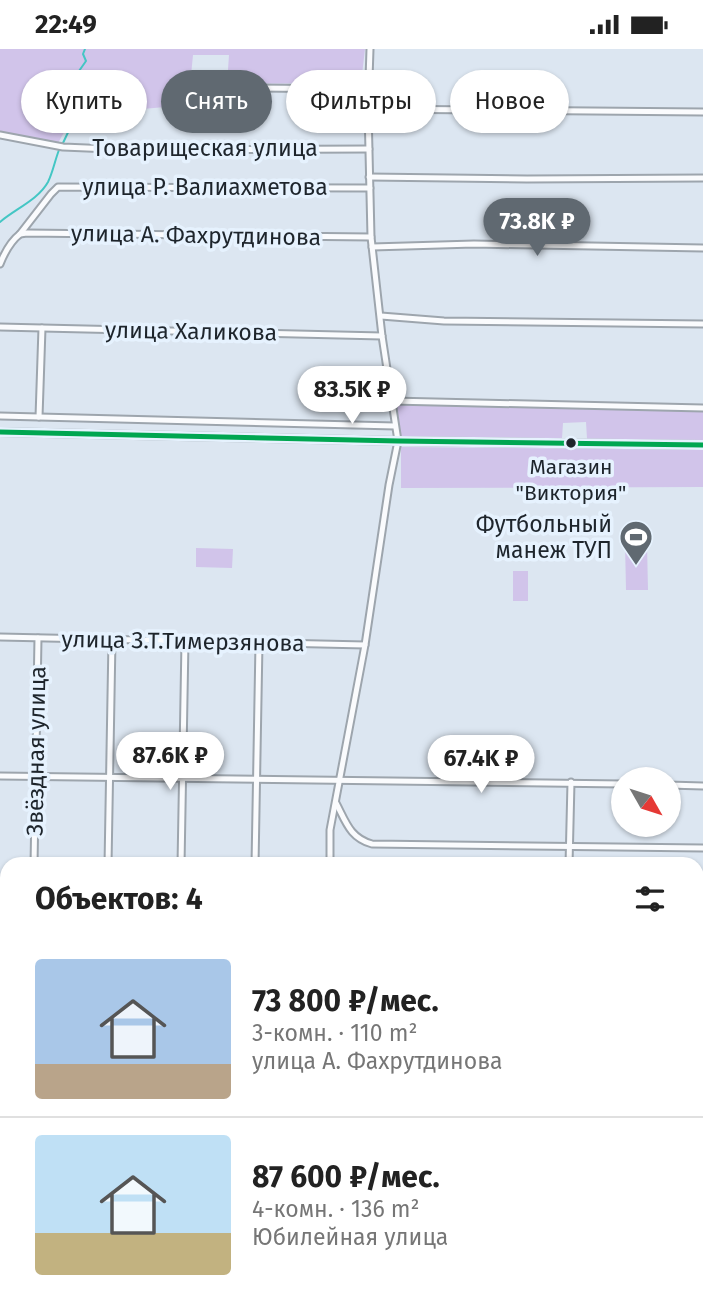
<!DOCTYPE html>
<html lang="ru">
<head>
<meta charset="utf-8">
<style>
	:root { --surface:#fff; --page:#f2f2f2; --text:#222; --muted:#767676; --line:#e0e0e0; --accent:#606971 }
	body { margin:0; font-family:"Fira Sans",sans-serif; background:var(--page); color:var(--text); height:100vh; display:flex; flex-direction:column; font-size:26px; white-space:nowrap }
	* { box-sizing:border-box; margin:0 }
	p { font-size:23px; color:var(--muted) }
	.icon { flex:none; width:38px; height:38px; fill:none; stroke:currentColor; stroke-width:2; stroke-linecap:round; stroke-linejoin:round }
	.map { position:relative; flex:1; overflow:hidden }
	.side { position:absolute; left:0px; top:808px; width:704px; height:450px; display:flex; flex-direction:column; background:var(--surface); border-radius:21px 21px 0 0; box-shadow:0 2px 5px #0004 }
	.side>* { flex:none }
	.top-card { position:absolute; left:21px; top:21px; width:662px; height:63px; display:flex; gap:14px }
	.needle { width:46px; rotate:129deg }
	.tools { position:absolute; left:611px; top:718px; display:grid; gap:14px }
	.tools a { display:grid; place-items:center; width:70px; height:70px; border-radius:50%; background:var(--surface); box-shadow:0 2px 5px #0004; font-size:35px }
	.price { position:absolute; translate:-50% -60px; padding:0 16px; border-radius:24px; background:#fff; color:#222; font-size:23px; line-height:46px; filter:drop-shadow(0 2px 4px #0008) }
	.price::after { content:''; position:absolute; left:50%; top:42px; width:21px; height:16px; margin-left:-10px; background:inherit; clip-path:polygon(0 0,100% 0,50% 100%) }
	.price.current { background:var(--accent); color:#fff }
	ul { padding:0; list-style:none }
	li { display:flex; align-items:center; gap:21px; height:175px; padding:0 35px }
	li+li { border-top:2px solid var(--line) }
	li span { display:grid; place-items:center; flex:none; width:196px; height:140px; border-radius:7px; color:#555 }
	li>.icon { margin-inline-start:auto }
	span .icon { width:84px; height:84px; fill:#fffc; stroke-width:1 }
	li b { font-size:30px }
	h2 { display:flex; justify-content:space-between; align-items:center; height:84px; padding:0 35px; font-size:30px }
	.pill { padding:0 24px; border-radius:32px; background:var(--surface); box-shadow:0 2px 5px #0004; font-size:24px; line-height:63px }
	.pill.current { background:var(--accent); color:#fff }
	.status { display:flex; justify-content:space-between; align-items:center; height:49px; padding:0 35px; background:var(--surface); direction:ltr }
	.status svg { height:19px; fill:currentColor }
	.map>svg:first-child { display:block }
	.green { fill:#d1c4ea }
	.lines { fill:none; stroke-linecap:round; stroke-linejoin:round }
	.stream { stroke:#44c6c4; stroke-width:2 }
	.street-casing { stroke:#9da5ad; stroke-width:9 }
	.secondary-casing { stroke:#9da5ad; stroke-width:10 }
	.street { stroke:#fafbfd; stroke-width:5 }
	.secondary { stroke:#f0f2f7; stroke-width:7 }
	.bus-1-casing { stroke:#e6f2fe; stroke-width:10 }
	.bus-1 { stroke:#00a651; stroke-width:5 }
	.bus-dot { fill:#1e252c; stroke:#e6f2fe; stroke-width:2.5 }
	.labels { text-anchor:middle; stroke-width:7; stroke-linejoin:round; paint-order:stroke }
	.bus-label { font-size:21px; fill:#1e252c; stroke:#e6f2fe }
	.street-label { font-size:23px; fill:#1e252c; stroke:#e6f2fe }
	.poi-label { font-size:23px; fill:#1e252c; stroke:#e6f2fe; text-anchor:end }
</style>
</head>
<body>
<div class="status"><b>22:49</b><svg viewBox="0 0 49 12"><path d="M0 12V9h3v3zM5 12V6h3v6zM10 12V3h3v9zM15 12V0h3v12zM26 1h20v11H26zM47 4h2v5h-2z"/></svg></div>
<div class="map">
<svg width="703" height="1258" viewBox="0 0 703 1258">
	<rect width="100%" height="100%" fill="#dce6f1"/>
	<g class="green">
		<polygon points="0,0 365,0 361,34 227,35 229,6 193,6 188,56 74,66 58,94 0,82"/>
		<polygon points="395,356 547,358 576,360 703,361 703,391 587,390 586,373 563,374 562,389 401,388"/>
		<polygon points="401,398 703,401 703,438 401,439"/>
		<polygon points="625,494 647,495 648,541 626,541"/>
		<polygon points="196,499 233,500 232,519 196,518"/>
		<rect x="513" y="522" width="15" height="30"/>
		<polygon points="0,1217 7,1218 7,1251 189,1251 215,1258 0,1258"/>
	</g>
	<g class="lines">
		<g class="stream">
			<polyline points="63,94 71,77 72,32 86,12 83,5 85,0"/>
			<path d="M0 173C15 160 38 151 48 133 53 123 55 111 59 101"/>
		</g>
		<defs>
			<g id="street">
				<polyline points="253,39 368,40"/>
				<polyline points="368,60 703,63"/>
				<polyline points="0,86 63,98 134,101 369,100"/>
				<polyline points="369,128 527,130 703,129"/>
				<polyline points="20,185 27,184 371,188"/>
				<polyline points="372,198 474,195 703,199"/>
				<path d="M0 215C4 205 11 192 20 185L51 145 58 138 370 139"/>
				<polyline points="381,267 444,272 703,275"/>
				<polyline points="0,278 382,287"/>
				<polyline points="392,352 703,359"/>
				<polyline points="0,367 395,377"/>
				<polyline points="39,368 42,279"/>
				<polyline points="0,588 365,596"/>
				<polyline points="0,727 623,735"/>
				<polyline points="668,736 703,737"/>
				<path d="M336 754C346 773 350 789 372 795L703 799"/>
				<polyline points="34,816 38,589"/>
				<polyline points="108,816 112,591"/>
				<polyline points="181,816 185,592"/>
				<polyline points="255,816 259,594"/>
				<polyline points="330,816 330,781 365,596 389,436 398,392 382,287 371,188 368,60 370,0"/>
				<polyline points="569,816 571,733"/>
				<polyline points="696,867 703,867"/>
				<polyline points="0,922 7,922"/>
				<polyline points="696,1006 703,1006"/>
				<polyline points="696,1085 703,1085"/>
				<polyline points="0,1203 7,1202"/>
				<polyline points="260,1258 261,1251"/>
				<polyline points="565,1258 565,1251"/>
			</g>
			<polyline id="secondary" points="0,383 398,392 703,396"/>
		</defs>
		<use href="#street" class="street-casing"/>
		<use href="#secondary" class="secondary-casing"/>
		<use href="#street" class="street"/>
		<use href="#secondary" class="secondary"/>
		<defs>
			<polyline id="bus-1" points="0,383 398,392 703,396"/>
		</defs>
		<use href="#bus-1" class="bus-1-casing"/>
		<use href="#bus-1" class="bus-1"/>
	</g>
	<defs>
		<symbol id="stadium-pin" viewBox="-11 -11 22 30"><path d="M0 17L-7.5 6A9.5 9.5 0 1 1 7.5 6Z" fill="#606971" stroke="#e6f2fe"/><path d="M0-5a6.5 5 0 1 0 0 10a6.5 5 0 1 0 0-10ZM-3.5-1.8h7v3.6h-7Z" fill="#fff"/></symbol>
	</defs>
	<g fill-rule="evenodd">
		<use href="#stadium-pin" x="617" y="469" width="38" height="52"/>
	</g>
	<circle class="bus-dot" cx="571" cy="394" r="6"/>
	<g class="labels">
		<g class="bus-label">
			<text x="571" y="425">Магазин<tspan x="571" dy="26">"Виктория"</tspan></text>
		</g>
		<g class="street-label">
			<text x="205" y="107">Товарищеская улица</text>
			<text x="205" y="146">улица Р. Валиахметова</text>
			<text transform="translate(196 186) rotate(1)" y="8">улица А. Фахрутдинова</text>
			<text transform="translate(191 282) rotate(1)" y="8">улица Халикова</text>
			<text transform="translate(183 592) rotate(1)" y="8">улица З.Т.Тимерзянова</text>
			<text transform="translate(36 702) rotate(-89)" y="8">Звёздная улица</text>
		</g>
		<g class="poi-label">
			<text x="612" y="483">Футбольный<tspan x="612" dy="26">манеж ТУП</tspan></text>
		</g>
	</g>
</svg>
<div class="tools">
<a><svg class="needle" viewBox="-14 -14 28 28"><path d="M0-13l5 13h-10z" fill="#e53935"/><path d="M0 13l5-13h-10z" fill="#767676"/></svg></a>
</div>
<b class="price current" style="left:537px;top:209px">73.8K ₽</b>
<b class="price" style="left:352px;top:377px">83.5K ₽</b>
<b class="price" style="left:170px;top:743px">87.6K ₽</b>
<b class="price" style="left:481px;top:746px">67.4K ₽</b>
<div class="top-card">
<a class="pill">Купить</a>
<a class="pill current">Снять</a>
<a class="pill">Фильтры</a>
<a class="pill">Новое</a>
</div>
<section class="side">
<h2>Объектов: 4<svg class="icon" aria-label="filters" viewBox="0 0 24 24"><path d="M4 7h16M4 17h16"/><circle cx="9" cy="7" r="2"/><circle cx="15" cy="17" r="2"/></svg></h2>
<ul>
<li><span style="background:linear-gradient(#a9c7e8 75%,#b9a48a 0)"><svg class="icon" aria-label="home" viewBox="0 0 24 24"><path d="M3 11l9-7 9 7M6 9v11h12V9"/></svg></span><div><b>73 800 ₽/мес.</b><p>3-комн. · 110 m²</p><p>улица А. Фахрутдинова</p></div></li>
<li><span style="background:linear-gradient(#bfe0f5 70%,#c2b280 0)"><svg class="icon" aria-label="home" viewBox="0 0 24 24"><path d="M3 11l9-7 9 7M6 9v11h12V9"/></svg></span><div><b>87 600 ₽/мес.</b><p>4-комн. · 136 m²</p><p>Юбилейная улица</p></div></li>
</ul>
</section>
</div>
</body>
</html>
